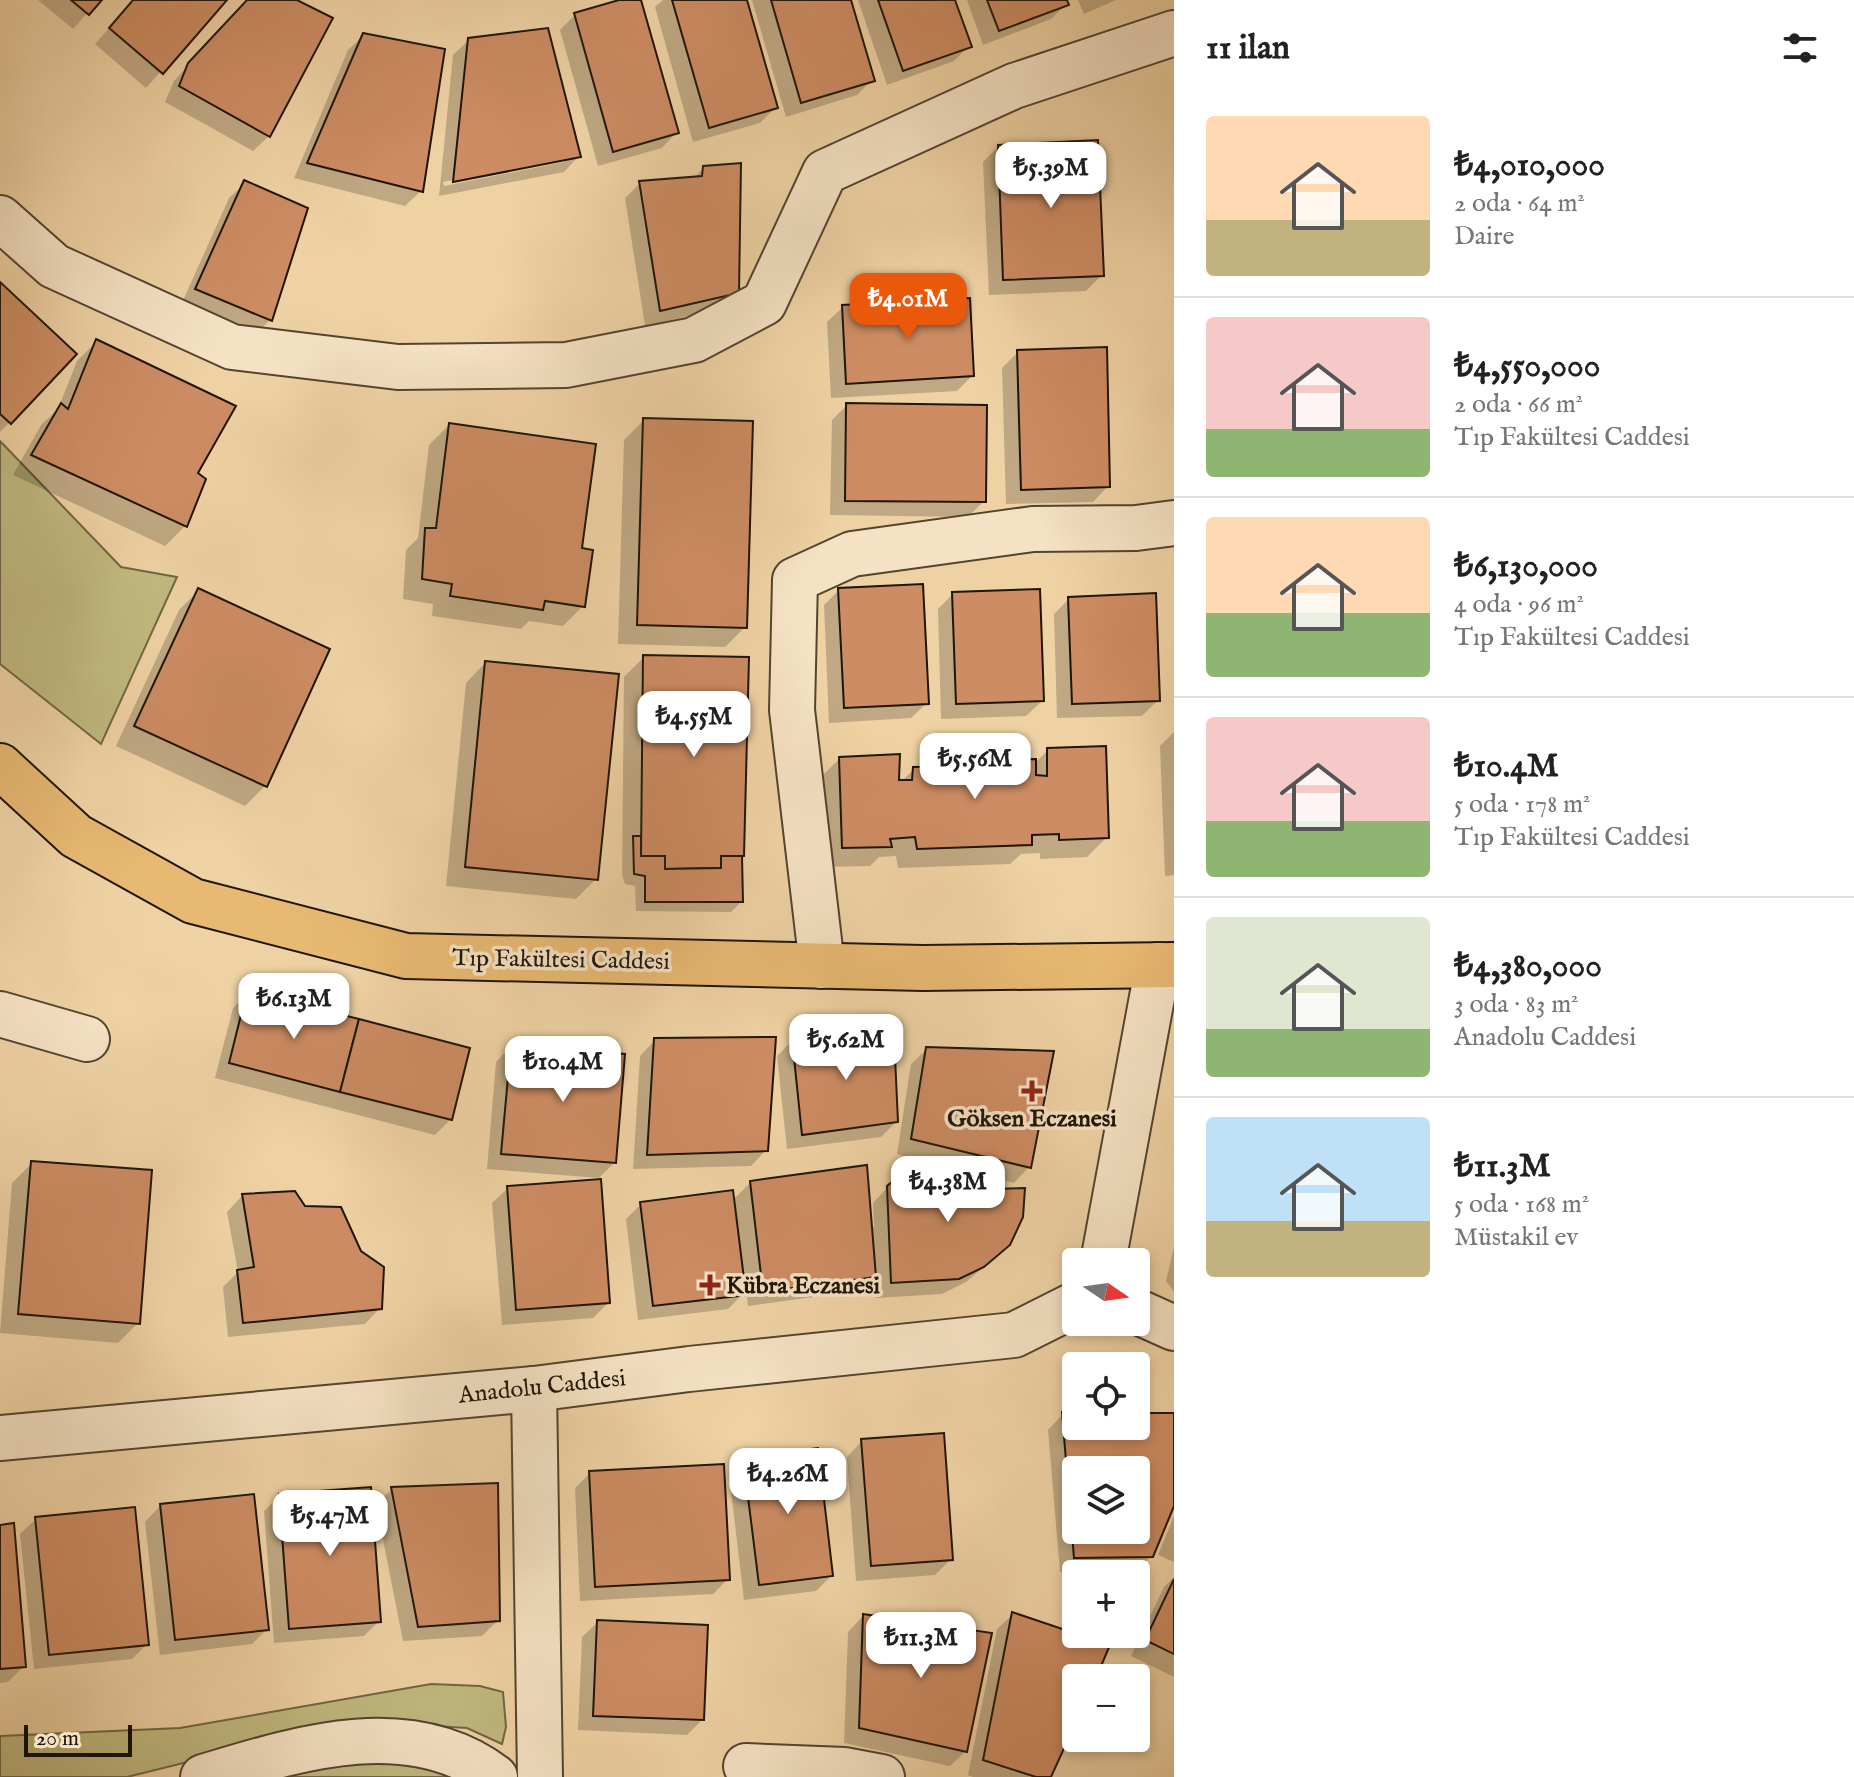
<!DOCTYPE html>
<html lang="tr">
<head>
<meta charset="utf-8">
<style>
	:root { --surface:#fff; --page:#f2f2f2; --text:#222; --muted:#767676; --line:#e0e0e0; --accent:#ea580c }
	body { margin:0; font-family:"IM FELL English",serif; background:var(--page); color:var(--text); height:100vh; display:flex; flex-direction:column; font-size:30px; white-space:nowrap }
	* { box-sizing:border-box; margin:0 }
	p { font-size:26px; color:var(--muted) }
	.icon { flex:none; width:44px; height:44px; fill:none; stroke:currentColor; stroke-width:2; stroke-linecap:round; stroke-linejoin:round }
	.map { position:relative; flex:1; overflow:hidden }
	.drawer { display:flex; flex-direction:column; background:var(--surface); width:680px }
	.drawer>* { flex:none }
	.needle { width:52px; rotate:103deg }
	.fabs { position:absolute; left:1062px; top:1248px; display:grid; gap:16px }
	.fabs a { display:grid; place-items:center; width:88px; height:88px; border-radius:8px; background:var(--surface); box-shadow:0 4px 12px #0003; font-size:40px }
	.scale { position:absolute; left:24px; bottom:20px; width:108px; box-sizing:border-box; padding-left:8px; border:4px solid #1f1509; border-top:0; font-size:22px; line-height:28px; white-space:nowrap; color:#1f1509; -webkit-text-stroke:6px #f5e2c4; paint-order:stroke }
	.price { position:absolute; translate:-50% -68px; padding:0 18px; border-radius:16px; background:#fff; color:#222; font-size:26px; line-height:52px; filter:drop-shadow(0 2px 4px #0008) }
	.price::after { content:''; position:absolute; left:50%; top:48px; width:24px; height:18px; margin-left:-12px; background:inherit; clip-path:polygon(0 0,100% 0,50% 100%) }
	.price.current { background:var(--accent); color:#fff }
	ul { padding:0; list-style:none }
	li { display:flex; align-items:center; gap:24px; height:200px; padding:0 32px }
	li+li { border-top:2px solid var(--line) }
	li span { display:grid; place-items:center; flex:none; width:224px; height:160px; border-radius:8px; color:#555 }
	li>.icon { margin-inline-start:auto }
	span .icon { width:96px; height:96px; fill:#fffc; stroke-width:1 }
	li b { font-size:34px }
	h2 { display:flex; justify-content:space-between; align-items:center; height:96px; padding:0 32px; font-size:34px }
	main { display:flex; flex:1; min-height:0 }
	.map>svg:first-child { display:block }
	.green { fill:#c1b980; stroke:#706744; stroke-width:2 }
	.shadow { fill:#0003; fill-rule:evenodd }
	.building { fill:#cd8c63; stroke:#1f1509; stroke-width:2; fill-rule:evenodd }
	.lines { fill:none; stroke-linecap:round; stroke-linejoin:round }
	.minor-casing { stroke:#534430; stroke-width:48 }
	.major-casing { stroke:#1f1509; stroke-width:48 }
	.minor { stroke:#f5e2c4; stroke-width:44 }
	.major { stroke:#e8b972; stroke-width:44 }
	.poi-dot { fill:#8f2418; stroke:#f5e2c4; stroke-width:3 }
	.labels { text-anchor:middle; stroke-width:7; stroke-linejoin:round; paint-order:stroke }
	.street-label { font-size:24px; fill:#1f1509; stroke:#f5e2c4 }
	.poi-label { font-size:24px; font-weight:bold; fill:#1f1509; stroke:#f5e2c4 }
</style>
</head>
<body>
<main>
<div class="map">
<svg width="1174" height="1777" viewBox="0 0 1174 1777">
	<rect width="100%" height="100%" fill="#efd2a4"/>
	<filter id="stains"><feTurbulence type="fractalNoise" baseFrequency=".0025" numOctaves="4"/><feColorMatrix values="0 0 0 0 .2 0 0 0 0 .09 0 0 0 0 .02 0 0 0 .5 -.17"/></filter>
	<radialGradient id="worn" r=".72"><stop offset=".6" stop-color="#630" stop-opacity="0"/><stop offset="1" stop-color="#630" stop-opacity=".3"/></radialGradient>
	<g class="green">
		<polygon points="0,441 121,567 177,577 101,744 0,664"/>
		<polygon points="431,1684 480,1686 503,1692 506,1727 502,1744 467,1728 353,1721 127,1777 0,1777 0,1736 180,1728"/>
		<polygon points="352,1757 431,1765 450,1777 272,1777"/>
	</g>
	<g class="shadow">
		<polygon points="38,0 99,0 73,29"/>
		<polygon points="134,0 224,0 146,88 95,44"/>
		<polygon points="249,0 293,0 269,136 253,151 165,102 174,81"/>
		<polygon points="626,0 639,0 677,132 662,148 598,166 560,30 575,15"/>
		<polygon points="663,0 745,0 776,107 760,123 693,142 655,7"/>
		<polygon points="752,0 849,0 872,80 857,95 786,117"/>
		<polygon points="858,0 953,0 969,46 954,61 887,85"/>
		<polygon points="967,0 1065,0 1066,4 1051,19 983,45"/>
		<polygon points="1078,0 1116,0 1084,14"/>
		<polygon points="364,35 421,191 405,206 294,178 348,50"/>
		<path d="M469 40 579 156 564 172 439 196 453 55ZM564 158V162L444 186 443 182Z"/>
		<polygon points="999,146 1102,275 1086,291 989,295 983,162"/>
		<polygon points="704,168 737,292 722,308 645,326 625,198 640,183 693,178"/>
		<polygon points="245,183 270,320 255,335 181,305 229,198"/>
		<polygon points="0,284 74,355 0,432"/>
		<polygon points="843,307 972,376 957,391 831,398 827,322"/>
		<polygon points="97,341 195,474 185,526 165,546 13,475 41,425 58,409 77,361"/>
		<polygon points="1018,352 1108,486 1093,502 1006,504 1002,368"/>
		<polygon points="847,405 984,501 968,517 830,515 832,420"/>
		<polygon points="644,420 745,627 725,647 618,644 624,440"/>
		<polygon points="449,425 579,549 583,606 563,626 529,621 521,629 432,616 433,604 403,599 406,550 418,538 429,445"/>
		<polygon points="199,590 265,786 245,806 116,746 179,610"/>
		<polygon points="839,590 927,703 911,718 829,723 824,605"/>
		<polygon points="953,594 1042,701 1026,716 941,719 938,609"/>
		<polygon points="1069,599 1158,700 1142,716 1057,718 1054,614"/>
		<polygon points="644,657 740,857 741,902 731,912 636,911 635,886 625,884 622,875 624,677"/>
		<polygon points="485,663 596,879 576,899 446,886 466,683"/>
		<polygon points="1174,732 1174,875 1165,876 1160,746"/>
		<polygon points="1048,750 1107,837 1087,857 1040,859 1040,853 1021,854 1010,864 898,868 896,856 879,857 870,866 823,867 819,779 839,759 901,782 914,769 968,776 985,774 997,762 1034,764"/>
		<polygon points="248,993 451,1119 435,1135 215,1078 233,1008"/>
		<polygon points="655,1040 766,1150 751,1166 633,1169 640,1056"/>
		<polygon points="793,1040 896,1122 881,1137 787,1149 777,1056"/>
		<polygon points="511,1046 614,1163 599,1178 487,1169 496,1062"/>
		<polygon points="927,1049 1029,1167 1014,1183 984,1175 993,1191 1008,1244 992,1260 966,1282 942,1294 876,1298 875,1274 858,1291 748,1306 746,1291 728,1309 638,1320 626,1219 641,1204 732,1201 751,1182 874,1227 873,1203 888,1187 964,1172 897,1154 911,1064"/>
		<polygon points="32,1163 138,1323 118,1343 0,1333 12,1183"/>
		<polygon points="508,1188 608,1303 593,1318 502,1325 492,1203"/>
		<polygon points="242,1196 380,1308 365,1324 228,1337 223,1287 238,1272 227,1212"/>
		<polygon points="1174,1247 1174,1292 1166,1281"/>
		<path d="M1063 1414H1076V1426H1136V1415H1174V1500L1151 1556 1135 1572H1060L1048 1430ZM1076 1470H1136V1530H1076Z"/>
		<polygon points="862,1441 951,1559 935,1575 856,1581 847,1457"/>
		<polygon points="744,1459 831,1576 816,1591 744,1600 729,1474"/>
		<polygon points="590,1473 728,1579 713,1594 580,1601 575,1488"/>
		<polygon points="392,1489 498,1620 482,1636 403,1641 376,1504"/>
		<polygon points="280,1496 379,1621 364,1636 274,1643 264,1511"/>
		<polygon points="160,1506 267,1629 252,1644 160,1655 145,1522"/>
		<polygon points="1174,1516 1174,1562 1158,1555"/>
		<polygon points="36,1519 147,1644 132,1659 34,1669 20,1534"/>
		<polygon points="0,1527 24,1666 8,1682 0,1683"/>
		<polygon points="1174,1577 1174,1677 1131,1656 1164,1587"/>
		<polygon points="1013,1614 1093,1678 1076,1678 1076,1717 1049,1777 973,1777 968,1775 997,1629"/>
		<polygon points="863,1616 966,1751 950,1766 844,1743 848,1632"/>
		<polygon points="598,1622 702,1720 687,1735 578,1730 582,1637"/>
	</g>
	<g class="building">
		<polygon points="71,0 102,0 89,15"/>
		<polygon points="133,0 227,0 163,74 109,28"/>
		<polygon points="247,0 297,0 333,18 270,137 179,86 188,63"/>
		<polygon points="619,0 641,0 679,133 613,152 574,13"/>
		<polygon points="672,0 747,0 778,108 709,128"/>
		<polygon points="771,0 851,0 875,81 801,103"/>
		<polygon points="878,0 955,0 972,47 903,71"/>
		<polygon points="987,0 1067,0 1069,5 999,31"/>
		<polygon points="548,28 581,157 453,182 468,38"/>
		<polygon points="363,33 445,49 423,192 307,163"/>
		<polygon points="1098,140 1104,276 1003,280 998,145"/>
		<polygon points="741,163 739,293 660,311 639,181 702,176 703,166"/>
		<polygon points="244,180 308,208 272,321 195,289"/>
		<polygon points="0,282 77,354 11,424 0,414"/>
		<polygon points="970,298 974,376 846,384 842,305"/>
		<polygon points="96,339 236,406 198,473 206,479 187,527 31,455 61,403 68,409"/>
		<polygon points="1107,347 1110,487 1021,490 1017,350"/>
		<polygon points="846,403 987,405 986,502 845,501"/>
		<polygon points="643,418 753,421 747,628 637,625"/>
		<polygon points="449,423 596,444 582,548 593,550 585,607 545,601 543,610 450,596 452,584 422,579 425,528 436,528"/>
		<polygon points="923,584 929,704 844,708 838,588"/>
		<polygon points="198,588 330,649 267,787 134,726"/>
		<polygon points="1040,589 1044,701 956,704 952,592"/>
		<polygon points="1156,593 1160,701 1072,704 1068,597"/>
		<polygon points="643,655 749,657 744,856 721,856 721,868 665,869 665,856 641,856"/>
		<polygon points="485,661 619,674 598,880 465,867"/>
		<polygon points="1106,746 1109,838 1059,840 1059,834 1032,835 1032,845 917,849 915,837 890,839 892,847 842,848 839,757 900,754 899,780 912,780 913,767 967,766 969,774 996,771 996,760 1036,759 1036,775 1047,776 1047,748"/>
		<polygon points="633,836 641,836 641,856 665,856 665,869 721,868 721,856 742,856 743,902 645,902 645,876 634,874"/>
		<polygon points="247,991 359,1019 340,1092 229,1063"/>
		<polygon points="359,1019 470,1048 452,1120 340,1092"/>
		<polygon points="894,1035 898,1122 802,1135 792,1038"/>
		<polygon points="776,1037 768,1151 647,1155 654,1038"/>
		<polygon points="511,1044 625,1054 616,1163 501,1154"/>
		<polygon points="926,1047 1054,1051 1031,1168 911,1139"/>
		<polygon points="31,1161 152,1170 140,1324 18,1314"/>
		<polygon points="867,1165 876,1277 763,1292 750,1181"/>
		<polygon points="930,1169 962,1170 988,1178 994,1189 1025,1188 1023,1217 1010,1245 984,1267 959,1279 891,1283 887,1186 903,1173"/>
		<polygon points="601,1179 610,1303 516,1310 507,1186"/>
		<polygon points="733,1190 746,1295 653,1306 640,1202"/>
		<polygon points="295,1191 305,1206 341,1207 361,1251 384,1267 382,1309 243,1323 237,1270 254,1267 242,1194"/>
		<path d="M1062 1412H1076V1426H1136V1413H1174V1506L1153 1557 1074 1558ZM1076 1470H1136V1530H1076Z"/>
		<polygon points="944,1433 953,1560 871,1566 861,1439"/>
		<polygon points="818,1448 833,1576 759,1585 743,1457"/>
		<polygon points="724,1464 730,1580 595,1587 589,1471"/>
		<polygon points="498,1483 500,1621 418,1627 391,1487"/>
		<polygon points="371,1487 381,1622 289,1629 279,1494"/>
		<polygon points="254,1494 269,1630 175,1640 160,1504"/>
		<polygon points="135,1507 149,1645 49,1655 35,1517"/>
		<polygon points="14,1523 26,1667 0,1669 0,1525"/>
		<polygon points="1174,1579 1174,1654 1145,1640"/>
		<polygon points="1012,1612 1110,1645 1096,1678 1076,1678 1076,1722 1051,1777 1036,1777 983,1760"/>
		<polygon points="863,1614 992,1633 967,1752 859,1728"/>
		<polygon points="597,1620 708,1625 704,1720 593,1716"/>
	</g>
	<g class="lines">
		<defs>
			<g id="minor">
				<polyline points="0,218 54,266 232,347 398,367 566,365 694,340 764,303 825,172 1014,86 1174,33"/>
				<polyline points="822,966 792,710 795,580 852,554 1033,529 1136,528 1174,523"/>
				<polyline points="0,1014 87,1039"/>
				<polyline points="1103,1262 1158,965"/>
				<polyline points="1136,1311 1174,1328"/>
				<polyline points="534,1389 540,1777"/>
				<polyline points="0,1438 534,1389 689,1369 1014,1335 1076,1304"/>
				<polyline points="746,1766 845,1770 882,1777"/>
				<path d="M203 1777C296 1749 409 1712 495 1777"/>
			</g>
			<polyline id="major" points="0,766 76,836 193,901 406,956 923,968 1174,965"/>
		</defs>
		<use href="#minor" class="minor-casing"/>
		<use href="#major" class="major-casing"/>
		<use href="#minor" class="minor"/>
		<use href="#major" class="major"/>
	</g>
	<g class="poi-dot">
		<path d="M1028 1079h8v8h8v8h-8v8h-8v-8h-8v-8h8z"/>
		<path d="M706 1273h8v8h8v8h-8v8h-8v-8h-8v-8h8z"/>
	</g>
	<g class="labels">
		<g class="street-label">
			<text transform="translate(561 959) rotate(1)" y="8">Tıp Fakültesi Caddesi</text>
			<text transform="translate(542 1386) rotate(-6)" y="8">Anadolu Caddesi</text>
		</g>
		<g class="poi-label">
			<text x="1032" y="1126">Göksen Eczanesi</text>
			<text x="726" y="1293" text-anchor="start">Kübra Eczanesi</text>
		</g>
	</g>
	<rect width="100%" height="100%" filter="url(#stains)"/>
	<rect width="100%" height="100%" fill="url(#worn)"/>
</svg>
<div class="fabs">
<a><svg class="needle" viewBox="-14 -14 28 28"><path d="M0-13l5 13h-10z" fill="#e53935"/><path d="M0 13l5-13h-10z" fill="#767676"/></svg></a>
<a><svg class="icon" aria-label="locate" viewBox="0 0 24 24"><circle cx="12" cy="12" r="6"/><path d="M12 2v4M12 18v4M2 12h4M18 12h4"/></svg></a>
<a><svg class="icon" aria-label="layers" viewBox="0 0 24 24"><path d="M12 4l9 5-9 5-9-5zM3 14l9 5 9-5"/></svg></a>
<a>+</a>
<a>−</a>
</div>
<div class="scale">20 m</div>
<b class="price" style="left:1051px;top:210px">₺5.39M</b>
<b class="price current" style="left:908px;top:341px">₺4.01M</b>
<b class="price" style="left:694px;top:759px">₺4.55M</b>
<b class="price" style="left:975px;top:801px">₺5.56M</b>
<b class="price" style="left:294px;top:1041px">₺6.13M</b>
<b class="price" style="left:846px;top:1082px">₺5.62M</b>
<b class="price" style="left:563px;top:1104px">₺10.4M</b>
<b class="price" style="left:948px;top:1224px">₺4.38M</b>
<b class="price" style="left:788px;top:1516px">₺4.26M</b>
<b class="price" style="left:330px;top:1558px">₺5.47M</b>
<b class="price" style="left:921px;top:1680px">₺11.3M</b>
</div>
<section class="drawer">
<h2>11 ilan<svg class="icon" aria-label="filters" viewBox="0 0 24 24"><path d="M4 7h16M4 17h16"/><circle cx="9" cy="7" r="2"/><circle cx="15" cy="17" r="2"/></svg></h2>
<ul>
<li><span style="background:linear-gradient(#ffd9b3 65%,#c2b280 0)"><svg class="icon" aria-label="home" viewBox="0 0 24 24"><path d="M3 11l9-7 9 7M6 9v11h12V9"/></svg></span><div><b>₺4,010,000</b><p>2 oda · 64 m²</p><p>Daire</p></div></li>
<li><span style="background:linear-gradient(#f6c9c9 70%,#8fb573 0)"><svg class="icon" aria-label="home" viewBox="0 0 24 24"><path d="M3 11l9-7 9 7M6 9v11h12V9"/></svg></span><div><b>₺4,550,000</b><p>2 oda · 66 m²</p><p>Tıp Fakültesi Caddesi</p></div></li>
<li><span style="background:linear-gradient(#ffd9b3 60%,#8fb573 0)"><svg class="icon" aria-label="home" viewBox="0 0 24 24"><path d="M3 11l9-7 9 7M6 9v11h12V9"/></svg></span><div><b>₺6,130,000</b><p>4 oda · 96 m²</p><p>Tıp Fakültesi Caddesi</p></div></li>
<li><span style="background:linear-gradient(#f6c9c9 65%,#8fb573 0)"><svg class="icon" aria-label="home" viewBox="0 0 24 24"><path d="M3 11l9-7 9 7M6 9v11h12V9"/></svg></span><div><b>₺10.4M</b><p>5 oda · 178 m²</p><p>Tıp Fakültesi Caddesi</p></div></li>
<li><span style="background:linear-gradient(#dfe7d0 70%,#8fb573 0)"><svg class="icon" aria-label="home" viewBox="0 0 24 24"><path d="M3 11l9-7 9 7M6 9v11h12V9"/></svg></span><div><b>₺4,380,000</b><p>3 oda · 83 m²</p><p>Anadolu Caddesi</p></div></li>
<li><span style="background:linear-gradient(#bfe0f5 65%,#c2b280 0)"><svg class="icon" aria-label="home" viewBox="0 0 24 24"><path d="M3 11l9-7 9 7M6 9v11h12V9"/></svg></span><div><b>₺11.3M</b><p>5 oda · 168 m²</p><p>Müstakil ev</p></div></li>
</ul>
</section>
</main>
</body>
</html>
